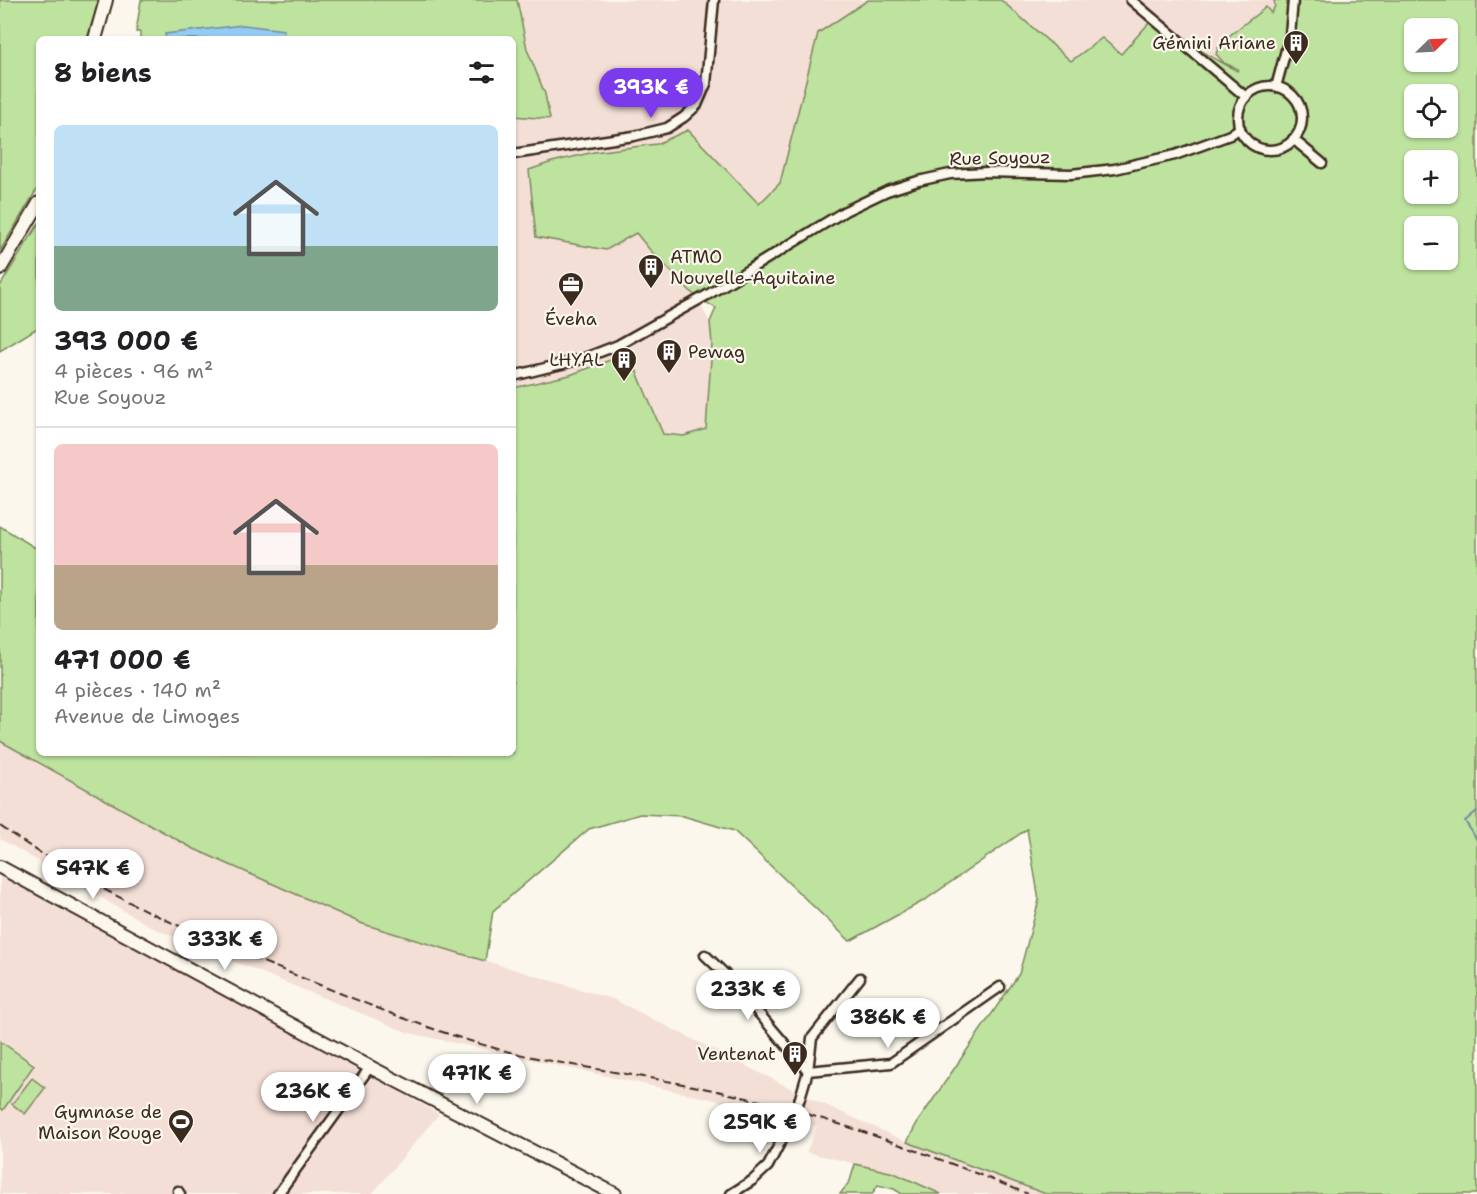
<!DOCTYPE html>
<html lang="fr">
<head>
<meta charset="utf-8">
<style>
	:root { --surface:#fff; --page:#f6f6f6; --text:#202124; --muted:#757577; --line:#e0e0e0; --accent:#7c3aed }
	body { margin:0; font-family:"Shantell Sans",sans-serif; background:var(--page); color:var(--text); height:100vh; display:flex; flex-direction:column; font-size:22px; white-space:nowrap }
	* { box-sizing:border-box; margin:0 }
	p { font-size:20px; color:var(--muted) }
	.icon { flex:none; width:33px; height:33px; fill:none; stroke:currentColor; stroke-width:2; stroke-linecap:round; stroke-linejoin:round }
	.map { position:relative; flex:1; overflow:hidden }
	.drawer { position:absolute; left:36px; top:36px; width:480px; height:720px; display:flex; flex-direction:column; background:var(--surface); border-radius:9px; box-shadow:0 2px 4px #0004 }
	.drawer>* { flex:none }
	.needle { width:39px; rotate:66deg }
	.controls { position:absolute; left:1404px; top:18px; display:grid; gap:12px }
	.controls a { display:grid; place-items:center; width:54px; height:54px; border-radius:9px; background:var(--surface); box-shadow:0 2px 4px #0004; font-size:30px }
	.price { position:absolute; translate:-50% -51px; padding:0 14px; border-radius:21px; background:#fff; color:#222; font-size:20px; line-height:39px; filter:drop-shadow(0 2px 3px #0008) }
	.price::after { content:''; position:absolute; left:50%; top:36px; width:18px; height:14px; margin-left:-9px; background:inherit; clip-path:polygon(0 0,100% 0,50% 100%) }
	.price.on { background:var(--accent); color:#fff }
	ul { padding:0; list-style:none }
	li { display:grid; align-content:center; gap:12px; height:318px; padding:0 18px }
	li+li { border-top:2px solid var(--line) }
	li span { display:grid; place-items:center; height:186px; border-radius:9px; color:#555 }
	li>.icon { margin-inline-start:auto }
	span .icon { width:108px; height:108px; fill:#fffc; stroke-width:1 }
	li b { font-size:26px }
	h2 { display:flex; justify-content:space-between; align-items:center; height:72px; padding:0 18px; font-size:26px }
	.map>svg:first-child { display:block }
	.built { fill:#f4dfd6 }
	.green { fill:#bde39e; stroke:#7c865e; stroke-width:1.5; fill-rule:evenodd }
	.water { fill:#95cbf3; stroke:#718b9e; stroke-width:1.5 }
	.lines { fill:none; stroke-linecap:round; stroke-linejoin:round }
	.stream { stroke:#718b9e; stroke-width:2 }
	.street-casing { stroke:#3b2a1e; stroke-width:13 }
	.secondary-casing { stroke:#3b2a1e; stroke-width:16 }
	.street { stroke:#fbf7ec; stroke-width:8 }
	.secondary { stroke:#fbf7ec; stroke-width:12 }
	.rail { stroke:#3b2a1e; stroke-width:2; stroke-dasharray:9 4.5; stroke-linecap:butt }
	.street-bridge-casing { stroke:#3b2a1e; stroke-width:13; stroke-linecap:butt }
	.street-bridge { stroke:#fbf7ec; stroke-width:8 }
	.labels { text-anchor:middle; stroke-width:4.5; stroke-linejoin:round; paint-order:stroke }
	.poi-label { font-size:18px; fill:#3b2a1e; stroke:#fbf7ec; text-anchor:end }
	.street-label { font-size:18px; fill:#3b2a1e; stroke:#fbf7ec }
</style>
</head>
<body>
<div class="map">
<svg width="1477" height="1194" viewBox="0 0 1477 1194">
	<rect width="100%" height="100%" fill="#fbf7ec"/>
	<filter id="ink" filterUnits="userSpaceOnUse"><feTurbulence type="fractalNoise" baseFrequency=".0167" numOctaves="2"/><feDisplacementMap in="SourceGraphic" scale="12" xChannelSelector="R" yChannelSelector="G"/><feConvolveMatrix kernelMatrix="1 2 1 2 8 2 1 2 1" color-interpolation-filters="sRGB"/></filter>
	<g filter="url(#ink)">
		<g class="built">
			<polygon points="516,0 868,0 818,33 780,183 759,204 688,130 657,144 594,152 636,232 695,296 710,322 712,344 706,429 684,436 594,427 513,450 513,39 394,39"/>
			<polygon points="1001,0 1274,0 1275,6 1237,72 1150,23 1121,54 1071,61"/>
			<polygon points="0,741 192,848 363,924 613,999 806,1096 907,1142 1046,1194 941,1194 894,1173 806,1152 817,1127 784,1115 409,1033 155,929 0,839"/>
			<polygon points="0,872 96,922 439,1114 372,1194 0,1194"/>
		</g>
		<g class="green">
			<polygon points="0,0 99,0 87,39 39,39 39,186 0,251"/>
			<polygon points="141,0 517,0 527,49 545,94 550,119 513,116 513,39 140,39 140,32 136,32"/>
			<path d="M868 0H1001L1071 61 1102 38 1121 54 1150 22 1237 71 1238 69 1224 63 1216 54 1220 43 1266 7 1271 13 1275 6 1274 0H1477V1194H1046L907 1142 917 1123 1019 974 1039 900 1027 829 925 900 850 941 734 831 683 816 640 814 589 829 493 911 485 961 363 924 192 848 0 741V526L39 550V753H513V388L570 375 629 353 663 434 684 436 706 429 712 344 710 322 716 308 695 296 650 250 636 233 606 250 536 237 529 170 552 162 594 152 657 144 688 130 759 204 780 183 818 33ZM1414 28H1448V62H1414ZM1414 94H1448V128H1414ZM1414 160H1448V194H1414ZM1414 226H1448V260H1414Z"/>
			<polygon points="39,223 39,327 0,351 0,286"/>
			<polygon points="0,1041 34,1065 3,1110 0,1107"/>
			<polygon points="32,1078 45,1088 25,1114 12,1104"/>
			<polygon points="855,1164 894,1173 941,1194 902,1194 894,1189 878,1185 872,1194 840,1194 850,1181"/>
		</g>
		<polygon class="water" points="243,25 284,30 283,39 166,39 165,34"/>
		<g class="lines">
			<polyline class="stream" points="1477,811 1465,821 1477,840"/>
			<defs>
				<g id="street">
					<polyline points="1131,0 1246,97"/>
					<circle cx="1270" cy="118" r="32"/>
					<polyline points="1276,87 1290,35 1293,0"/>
					<polyline points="1293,139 1322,163"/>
					<polyline points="513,154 634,136 667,128 684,117 697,105 706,84 714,0"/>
					<polyline points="513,376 582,359 618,345 709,294 845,211 887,191 918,181 950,174 987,172 1071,174 1115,169 1175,155 1230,135 1240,128"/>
					<polyline points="705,955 728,977 808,1071"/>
					<polyline points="808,1071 812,1038 860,978"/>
					<polyline points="800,1098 808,1071 891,1063 1000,987"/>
					<polyline points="178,1191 180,1194"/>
					<polyline points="278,1194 370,1067"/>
					<polyline points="731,1194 753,1180 768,1166 793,1118"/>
				</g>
				<g id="secondary">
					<polyline points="95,39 106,0"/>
					<polyline points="0,269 39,203"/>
					<polyline points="0,867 370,1067 615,1194"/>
				</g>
			</defs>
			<use href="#street" class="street-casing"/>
			<use href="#secondary" class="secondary-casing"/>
			<use href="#street" class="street"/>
			<use href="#secondary" class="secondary"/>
			<path class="rail" d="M0 826C92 891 196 935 300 977 367 1004 433 1032 502 1050 577 1069 655 1076 730 1094 832 1117 931 1155 1028 1194"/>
			<defs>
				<polyline id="street-bridge" points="793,1118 800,1098"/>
			</defs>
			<use href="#street-bridge" class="street-bridge-casing"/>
			<use href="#street-bridge" class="street-bridge"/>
		</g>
	</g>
	<defs>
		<symbol id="building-pin" viewBox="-11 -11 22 30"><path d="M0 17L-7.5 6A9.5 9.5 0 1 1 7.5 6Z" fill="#3b2a1e" stroke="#fbf7ec"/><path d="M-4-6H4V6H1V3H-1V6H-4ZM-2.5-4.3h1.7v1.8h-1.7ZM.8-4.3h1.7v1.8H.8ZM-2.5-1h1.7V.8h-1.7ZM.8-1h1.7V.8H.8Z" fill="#fff"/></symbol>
		<symbol id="office-pin" viewBox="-11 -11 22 30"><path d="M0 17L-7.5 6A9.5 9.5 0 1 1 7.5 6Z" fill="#3b2a1e" stroke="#fbf7ec"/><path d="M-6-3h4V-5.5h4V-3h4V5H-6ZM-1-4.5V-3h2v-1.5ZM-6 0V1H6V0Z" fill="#fff"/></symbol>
		<symbol id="stadium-pin" viewBox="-11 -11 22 30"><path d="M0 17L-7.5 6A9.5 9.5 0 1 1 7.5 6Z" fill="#3b2a1e" stroke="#fbf7ec"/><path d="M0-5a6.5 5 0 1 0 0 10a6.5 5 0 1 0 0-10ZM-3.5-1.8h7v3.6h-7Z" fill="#fff"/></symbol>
	</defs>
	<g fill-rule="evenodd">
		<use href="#building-pin" x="1281" y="28" width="30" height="40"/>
		<use href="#building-pin" x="636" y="252" width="30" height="40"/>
		<use href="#office-pin" x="556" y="270" width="30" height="40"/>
		<use href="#building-pin" x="654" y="337" width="30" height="40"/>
		<use href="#building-pin" x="609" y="345" width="30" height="40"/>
		<use href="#building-pin" x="780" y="1039" width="30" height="40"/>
		<use href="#stadium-pin" x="166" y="1107" width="30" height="40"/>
	</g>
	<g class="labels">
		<g class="poi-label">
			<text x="1276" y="49">Gémini Ariane</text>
			<text x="670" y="263" text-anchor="start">ATMO<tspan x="670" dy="21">Nouvelle-Aquitaine</tspan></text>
			<text x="571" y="325" text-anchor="middle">Éveha</text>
			<text x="688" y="358" text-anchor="start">Pewag</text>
			<text x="604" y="366">LHYAL</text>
			<text x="776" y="1060">Ventenat</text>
			<text x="162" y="1118">Gymnase de<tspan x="162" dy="21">Maison Rouge</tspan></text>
		</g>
		<g class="street-label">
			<text transform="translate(1000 158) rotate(-1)" y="6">Rue Soyouz</text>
		</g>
	</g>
</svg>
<div class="controls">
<a><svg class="needle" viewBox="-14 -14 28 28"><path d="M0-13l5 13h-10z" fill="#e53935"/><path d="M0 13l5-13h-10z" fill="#757577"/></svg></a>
<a><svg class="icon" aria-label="locate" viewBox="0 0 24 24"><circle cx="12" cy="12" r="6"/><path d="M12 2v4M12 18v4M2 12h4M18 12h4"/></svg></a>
<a>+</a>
<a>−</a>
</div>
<b class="price on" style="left:651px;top:119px">393K €</b>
<b class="price" style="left:93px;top:900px">547K €</b>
<b class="price" style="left:225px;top:971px">333K €</b>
<b class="price" style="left:748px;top:1021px">233K €</b>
<b class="price" style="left:888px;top:1049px">386K €</b>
<b class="price" style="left:477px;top:1105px">471K €</b>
<b class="price" style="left:313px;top:1123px">236K €</b>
<b class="price" style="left:760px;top:1154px">259K €</b>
<section class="drawer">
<h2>8 biens<svg class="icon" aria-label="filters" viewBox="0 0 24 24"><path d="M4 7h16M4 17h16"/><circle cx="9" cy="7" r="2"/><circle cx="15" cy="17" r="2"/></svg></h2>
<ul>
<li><span style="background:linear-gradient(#bfe0f5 65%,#7fa58c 0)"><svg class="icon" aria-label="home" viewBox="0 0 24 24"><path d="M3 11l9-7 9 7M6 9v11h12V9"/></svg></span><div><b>393 000 €</b><p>4 pièces · 96 m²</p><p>Rue Soyouz</p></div></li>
<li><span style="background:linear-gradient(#f6c9c9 65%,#b9a48a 0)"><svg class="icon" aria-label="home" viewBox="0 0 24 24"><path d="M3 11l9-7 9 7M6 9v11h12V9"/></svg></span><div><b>471 000 €</b><p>4 pièces · 140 m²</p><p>Avenue de Limoges</p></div></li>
</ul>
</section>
</div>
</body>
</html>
